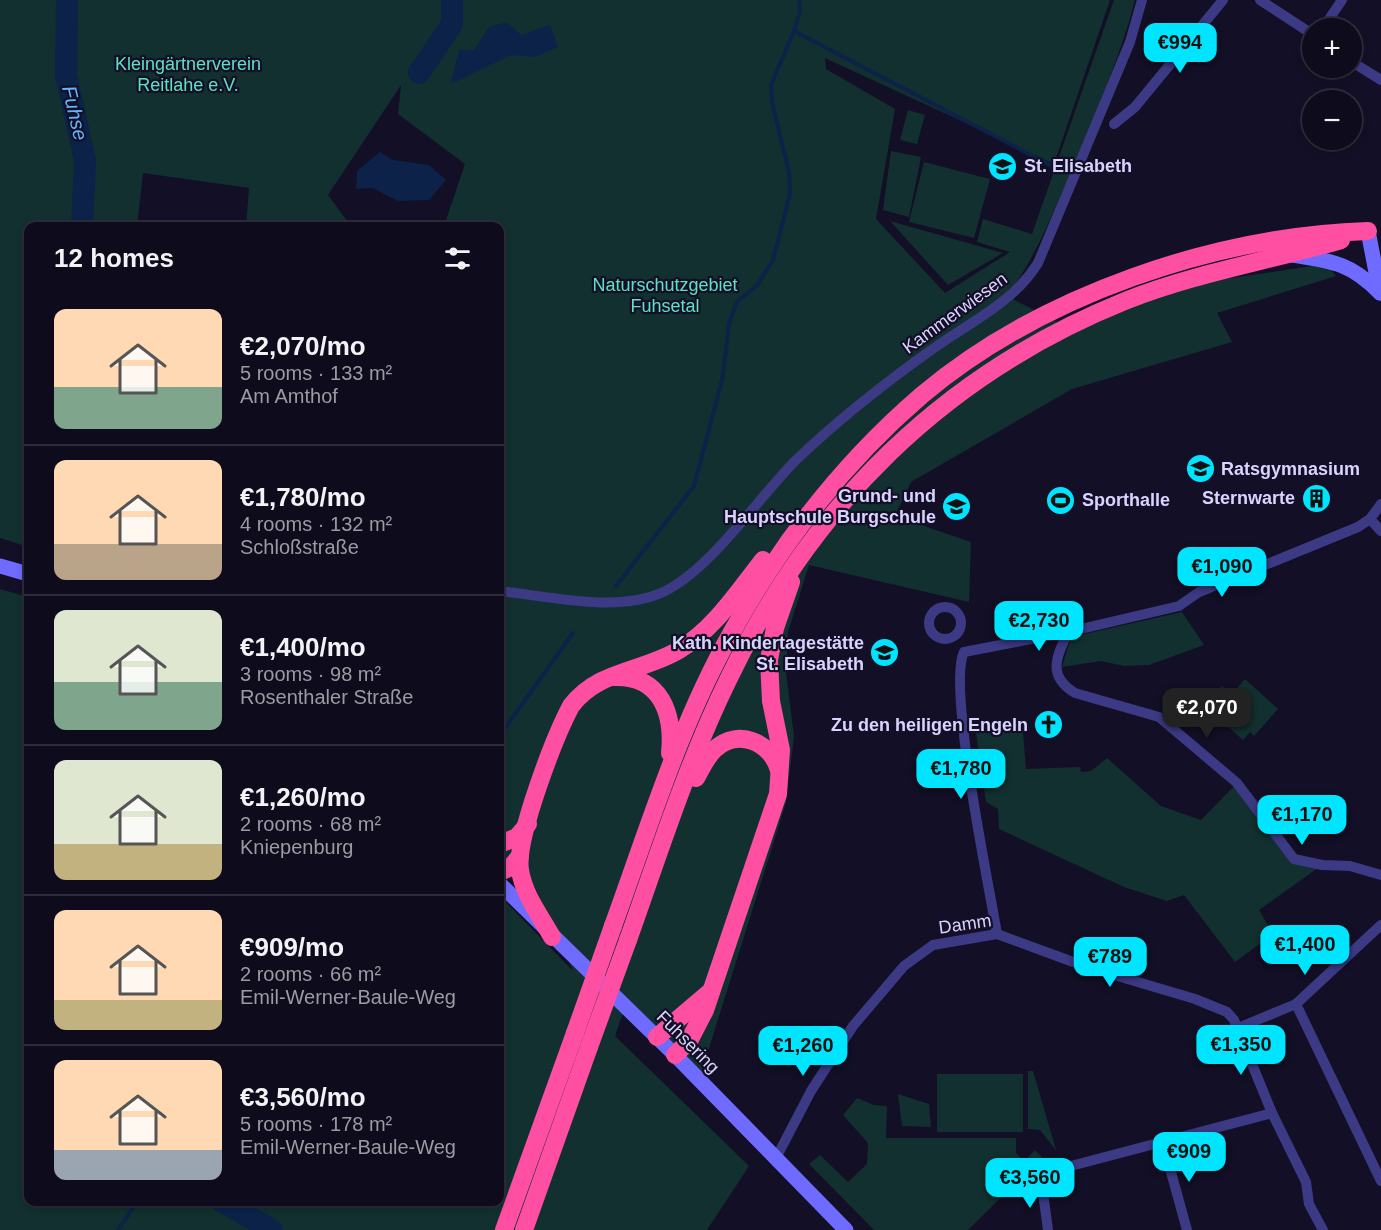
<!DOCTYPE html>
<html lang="en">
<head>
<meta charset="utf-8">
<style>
	:root { --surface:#0e0b1c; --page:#171425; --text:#f1f3f6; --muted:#9b9ba3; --line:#2e2b3b; --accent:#00e5ff }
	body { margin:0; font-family:Helvetica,sans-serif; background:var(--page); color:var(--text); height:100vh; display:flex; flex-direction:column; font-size:22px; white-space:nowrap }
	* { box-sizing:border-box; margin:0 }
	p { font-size:20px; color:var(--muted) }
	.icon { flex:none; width:33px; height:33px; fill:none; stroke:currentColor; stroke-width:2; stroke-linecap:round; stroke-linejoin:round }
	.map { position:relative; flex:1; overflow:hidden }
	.drawer { position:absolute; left:24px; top:222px; width:480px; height:984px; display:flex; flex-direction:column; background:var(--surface); border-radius:12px; box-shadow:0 3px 9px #0003,0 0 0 2px var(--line) }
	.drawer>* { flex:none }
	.controls { position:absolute; left:1302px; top:18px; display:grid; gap:12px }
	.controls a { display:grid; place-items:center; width:60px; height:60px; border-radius:50%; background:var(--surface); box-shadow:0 3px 9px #0003,0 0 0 2px var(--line); font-size:30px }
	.price { position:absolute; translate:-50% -51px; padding:0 14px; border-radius:12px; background:var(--accent); color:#111; font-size:20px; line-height:39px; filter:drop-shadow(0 2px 3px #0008) }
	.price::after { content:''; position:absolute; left:50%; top:36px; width:18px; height:14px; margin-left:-9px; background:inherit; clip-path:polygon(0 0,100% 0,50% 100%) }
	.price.active { background:#222; color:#fff }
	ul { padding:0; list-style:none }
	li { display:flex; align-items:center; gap:18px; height:150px; padding:0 30px }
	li+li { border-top:2px solid var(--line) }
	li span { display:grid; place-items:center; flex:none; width:168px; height:120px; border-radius:12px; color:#555 }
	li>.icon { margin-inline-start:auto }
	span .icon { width:72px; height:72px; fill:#fffc; stroke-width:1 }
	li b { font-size:26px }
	h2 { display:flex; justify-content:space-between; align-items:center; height:72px; padding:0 30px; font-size:26px }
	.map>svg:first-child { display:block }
	.green { fill:#12302f }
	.water { fill:#0c2248 }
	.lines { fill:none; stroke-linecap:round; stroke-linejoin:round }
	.stream { stroke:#0c2248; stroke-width:4 }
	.river { stroke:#0c2248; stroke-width:22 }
	.street { stroke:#3d3a85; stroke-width:10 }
	.secondary { stroke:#6f6bff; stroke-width:15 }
	.highway { stroke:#ff4fa3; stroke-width:18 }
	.highway-bridge { stroke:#ff4fa3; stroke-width:18 }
	.labels { text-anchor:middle; stroke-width:4.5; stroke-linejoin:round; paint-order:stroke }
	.park-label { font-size:18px; fill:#5fe0c0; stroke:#130f26 }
	.poi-label { font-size:18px; font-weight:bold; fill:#d9d4ff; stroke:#130f26; text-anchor:end }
	.street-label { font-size:18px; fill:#d9d4ff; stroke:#130f26 }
	.water-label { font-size:20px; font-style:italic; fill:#62b6ff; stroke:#130f26 }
</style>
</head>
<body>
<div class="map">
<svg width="1381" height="1230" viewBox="0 0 1381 1230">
	<rect width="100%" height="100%" fill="#130f26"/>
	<g class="green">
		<path d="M0 0H1110L1054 164 825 58 826 69 895 109 876 219 945 293 1010 252 977 242 983 219 1032 234 1114 0H1135C1122 52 1099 103 1079 152 1058 201 1039 253 1007 296L1071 329 1183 285 1326 264 1336 276 1217 313 1232 342 1072 389 911 482 895 516 971 542 969 602 809 565 788 632 786 673 794 736 786 803 699 1080 623 1013 615 1036 749 1166 707 1230H0V589L28 597V1202H500V896L573 971 535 887 500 851V226H444L465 164 398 114 401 85 328 195 351 226H246L249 188 143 173 137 226H28V547L0 538Z"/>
		<polygon points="908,110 925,115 917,144 900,140"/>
		<polygon points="891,151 921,157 909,217 883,210"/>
		<polygon points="924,162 990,179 974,238 909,222"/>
		<polygon points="890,221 1003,253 948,285"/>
		<polygon points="1182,612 1204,645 1149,665 1124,666 1101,661 1062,667 1071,637"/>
		<polygon points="1245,679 1278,709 1254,736 1250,732 1243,740 1205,706 1222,686 1232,694"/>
		<polygon points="1023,731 1026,769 1080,767 1081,772 1091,771 1107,758 1161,806 1201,820 1237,783 1294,859 1322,865 1259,910 1273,934 1235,962 1184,895 1167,901 1124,887 999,829 998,809 986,802 976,733"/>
		<polygon points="1028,1071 1033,1071 1056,1150 1040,1130 1028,1129"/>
		<rect x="937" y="1074" width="86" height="58"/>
		<polygon points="898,1094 929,1104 931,1127 902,1126"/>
		<polygon points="857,1098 874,1105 887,1106 886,1138 1016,1138 1016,1153 1024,1161 1035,1150 1042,1157 968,1230 874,1230 809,1164 820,1155 848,1182 867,1164 868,1143 843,1115"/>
	</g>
	<g class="water">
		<polygon points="507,22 521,35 550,25 558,47 534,57 511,55 451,84 459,50 474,50 489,27"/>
		<polygon points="380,152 393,160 429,165 446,180 429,200 398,201 372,188 356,189 357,171"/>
	</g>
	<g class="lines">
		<g class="stream">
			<polyline points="794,31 1052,166"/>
			<polyline points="616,586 694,486 723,376 729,323 737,302 758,284 773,260 790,194 789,172 772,102 771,85 794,31 800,11 799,0"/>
			<polyline points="500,735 573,633"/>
			<polyline points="118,1230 137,1202"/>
		</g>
		<g class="river">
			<polyline points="67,0 66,75 85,161 82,226"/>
			<polyline points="419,73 452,24 452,0"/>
			<polyline points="223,1202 272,1230"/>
		</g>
		<g class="street">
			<polyline points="1260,0 1312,34"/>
			<polyline points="1323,28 1342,0"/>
			<polyline points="1352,62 1381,80"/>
			<polyline points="1114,124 1135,107 1223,0"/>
			<polyline points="1370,519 1381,531"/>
			<path d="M500 591C548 596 615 613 661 593 709 572 758 498 796 460 839 419 886 382 934 348 972 321 1013 303 1038 263L1130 42 1142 0"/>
			<circle cx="945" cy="623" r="16"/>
			<path d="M1068 632C1056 658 1047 676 1075 693L1159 717 1237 783 1294 859 1322 865 1350 866 1381 875"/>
			<polyline points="964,652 1068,632 1179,606 1199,592 1358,527 1370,519 1381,504"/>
			<path d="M964 652C947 685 989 885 997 934"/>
			<polyline points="1296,1004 1381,1181"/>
			<polyline points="1238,1028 1296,1004 1381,925"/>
			<polyline points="1163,1143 1187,1230"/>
			<polyline points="775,1160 811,1091 853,1026 904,966 933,945 997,934 1084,966 1195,999 1227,1012 1234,1020 1272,1113 1306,1182 1309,1204 1323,1230"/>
			<polyline points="1048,1230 1042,1185 1048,1172 1272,1113"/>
		</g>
		<g class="secondary">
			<polyline points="1368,231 1380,293"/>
			<path d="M1292 255C1332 261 1351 263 1380 293"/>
			<polyline points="0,566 28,574"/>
			<polyline points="500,884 675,1055 846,1230"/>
		</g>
		<g class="highway">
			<path d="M614 677C661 675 674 714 670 753"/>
			<path d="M696 778C702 768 706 757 715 749 738 728 771 742 779 770"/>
			<polyline points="500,844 517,837 528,824"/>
			<polyline points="500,872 511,867 520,856"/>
			<path d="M613 926C649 827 680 724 732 632 781 543 844 462 922 395 1041 295 1215 236 1368 231"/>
			<path d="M552 937C541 917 523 893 520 870 515 839 555 736 571 706 598 670 642 672 679 650 714 629 738 592 763 560"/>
			<path d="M628 940C659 853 687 764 728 680 812 505 944 374 1125 301 1195 273 1269 261 1341 240"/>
			<polyline points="657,1037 711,991"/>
			<polyline points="675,1055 689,1041 705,1010 778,794 781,750 771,701 769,660 775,628 791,582"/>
			<polyline points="504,1230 575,1033"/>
			<polyline points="524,1230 589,1047"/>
		</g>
		<g class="highway-bridge">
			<polyline points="575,1033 613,926"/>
			<polyline points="589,1047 628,940"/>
		</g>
	</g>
	<defs>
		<symbol id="school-disc" viewBox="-11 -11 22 22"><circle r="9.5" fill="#00e5ff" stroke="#130f26"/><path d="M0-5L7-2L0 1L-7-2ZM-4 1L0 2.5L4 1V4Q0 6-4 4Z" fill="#111"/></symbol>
		<symbol id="building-disc" viewBox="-11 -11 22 22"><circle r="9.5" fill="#00e5ff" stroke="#130f26"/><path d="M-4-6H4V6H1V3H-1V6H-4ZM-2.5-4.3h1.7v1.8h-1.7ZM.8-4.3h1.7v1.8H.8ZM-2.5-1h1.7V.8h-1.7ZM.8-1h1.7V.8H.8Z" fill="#111"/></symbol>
		<symbol id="stadium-disc" viewBox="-11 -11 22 22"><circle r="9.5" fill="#00e5ff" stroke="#130f26"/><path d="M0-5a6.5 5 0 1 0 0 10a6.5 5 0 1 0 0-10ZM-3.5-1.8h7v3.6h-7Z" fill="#111"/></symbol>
		<symbol id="church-disc" viewBox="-11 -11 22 22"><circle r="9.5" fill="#00e5ff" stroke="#130f26"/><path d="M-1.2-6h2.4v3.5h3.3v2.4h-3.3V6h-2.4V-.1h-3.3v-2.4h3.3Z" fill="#111"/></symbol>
	</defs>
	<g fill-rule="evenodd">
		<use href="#school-disc" x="986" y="150" width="33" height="33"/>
		<use href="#school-disc" x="1184" y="452" width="33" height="33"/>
		<use href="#building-disc" x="1300" y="482" width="33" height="33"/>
		<use href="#stadium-disc" x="1044" y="484" width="33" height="33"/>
		<use href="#school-disc" x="940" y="490" width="33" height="33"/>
		<use href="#school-disc" x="868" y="636" width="33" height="33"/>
		<use href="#church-disc" x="1032" y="708" width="33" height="33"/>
	</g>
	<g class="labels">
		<g class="park-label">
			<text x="188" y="70">Kleingärtnerverein<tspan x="188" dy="21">Reitlahe e.V.</tspan></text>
			<text x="665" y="291">Naturschutzgebiet<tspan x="665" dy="21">Fuhsetal</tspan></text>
		</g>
		<g class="poi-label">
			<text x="1024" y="172" text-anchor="start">St. Elisabeth</text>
			<text x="1221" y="475" text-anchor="start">Ratsgymnasium</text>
			<text x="936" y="502">Grund- und<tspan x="936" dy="21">Hauptschule Burgschule</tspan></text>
			<text x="1295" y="504">Sternwarte</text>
			<text x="1082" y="506" text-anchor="start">Sporthalle</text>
			<text x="864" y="649">Kath. Kindertagestätte<tspan x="864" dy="21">St. Elisabeth</tspan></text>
			<text x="1028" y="731">Zu den heiligen Engeln</text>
		</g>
		<g class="street-label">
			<text transform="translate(955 313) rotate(-36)" y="6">Kammerwiesen</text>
			<text transform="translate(965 924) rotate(-8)" y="6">Damm</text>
			<text transform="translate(688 1042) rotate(45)" y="6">Fuhsering</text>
		</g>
		<g class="water-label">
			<text transform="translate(75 113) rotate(77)" y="7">Fuhse</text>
		</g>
	</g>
</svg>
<div class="controls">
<a>+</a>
<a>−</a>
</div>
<b class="price" style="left:1180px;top:74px">€994</b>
<b class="price" style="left:1222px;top:598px">€1,090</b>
<b class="price" style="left:1039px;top:652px">€2,730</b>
<b class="price active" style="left:1207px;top:739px">€2,070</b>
<b class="price" style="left:961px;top:800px">€1,780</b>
<b class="price" style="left:1302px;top:846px">€1,170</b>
<b class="price" style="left:1305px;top:976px">€1,400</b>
<b class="price" style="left:1110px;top:988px">€789</b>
<b class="price" style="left:1241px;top:1076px">€1,350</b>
<b class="price" style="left:803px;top:1077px">€1,260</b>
<b class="price" style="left:1189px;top:1183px">€909</b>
<b class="price" style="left:1030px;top:1209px">€3,560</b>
<section class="drawer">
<h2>12 homes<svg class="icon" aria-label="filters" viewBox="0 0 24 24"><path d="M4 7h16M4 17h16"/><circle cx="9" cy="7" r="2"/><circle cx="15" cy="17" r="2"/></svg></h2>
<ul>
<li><span style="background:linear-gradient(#ffd9b3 65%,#7fa58c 0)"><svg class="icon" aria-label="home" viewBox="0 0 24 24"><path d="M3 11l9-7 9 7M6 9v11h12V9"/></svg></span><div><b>€2,070/mo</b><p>5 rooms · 133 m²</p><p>Am Amthof</p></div></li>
<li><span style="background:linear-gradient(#ffd9b3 70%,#b9a48a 0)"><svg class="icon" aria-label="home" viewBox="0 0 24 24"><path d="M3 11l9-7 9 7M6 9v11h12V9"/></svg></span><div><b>€1,780/mo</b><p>4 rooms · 132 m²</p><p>Schloßstraße</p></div></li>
<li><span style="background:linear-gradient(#dfe7d0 60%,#7fa58c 0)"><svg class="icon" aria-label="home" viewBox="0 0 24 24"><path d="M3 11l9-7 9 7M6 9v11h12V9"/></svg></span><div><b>€1,400/mo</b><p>3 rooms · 98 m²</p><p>Rosenthaler Straße</p></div></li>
<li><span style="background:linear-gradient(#dfe7d0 70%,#c2b280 0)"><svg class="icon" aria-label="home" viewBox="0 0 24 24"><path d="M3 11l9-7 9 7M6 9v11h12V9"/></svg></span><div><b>€1,260/mo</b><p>2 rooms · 68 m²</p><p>Kniepenburg</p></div></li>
<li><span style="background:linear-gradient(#ffd9b3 75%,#c2b280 0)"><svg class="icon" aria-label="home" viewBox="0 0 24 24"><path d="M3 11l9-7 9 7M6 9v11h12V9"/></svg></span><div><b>€909/mo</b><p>2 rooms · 66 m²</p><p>Emil-Werner-Baule-Weg</p></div></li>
<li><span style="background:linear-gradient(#ffd9b3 75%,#9aa5b1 0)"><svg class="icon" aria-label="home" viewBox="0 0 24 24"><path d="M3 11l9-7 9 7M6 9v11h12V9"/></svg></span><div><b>€3,560/mo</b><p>5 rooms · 178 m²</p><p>Emil-Werner-Baule-Weg</p></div></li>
</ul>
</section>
</div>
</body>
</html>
